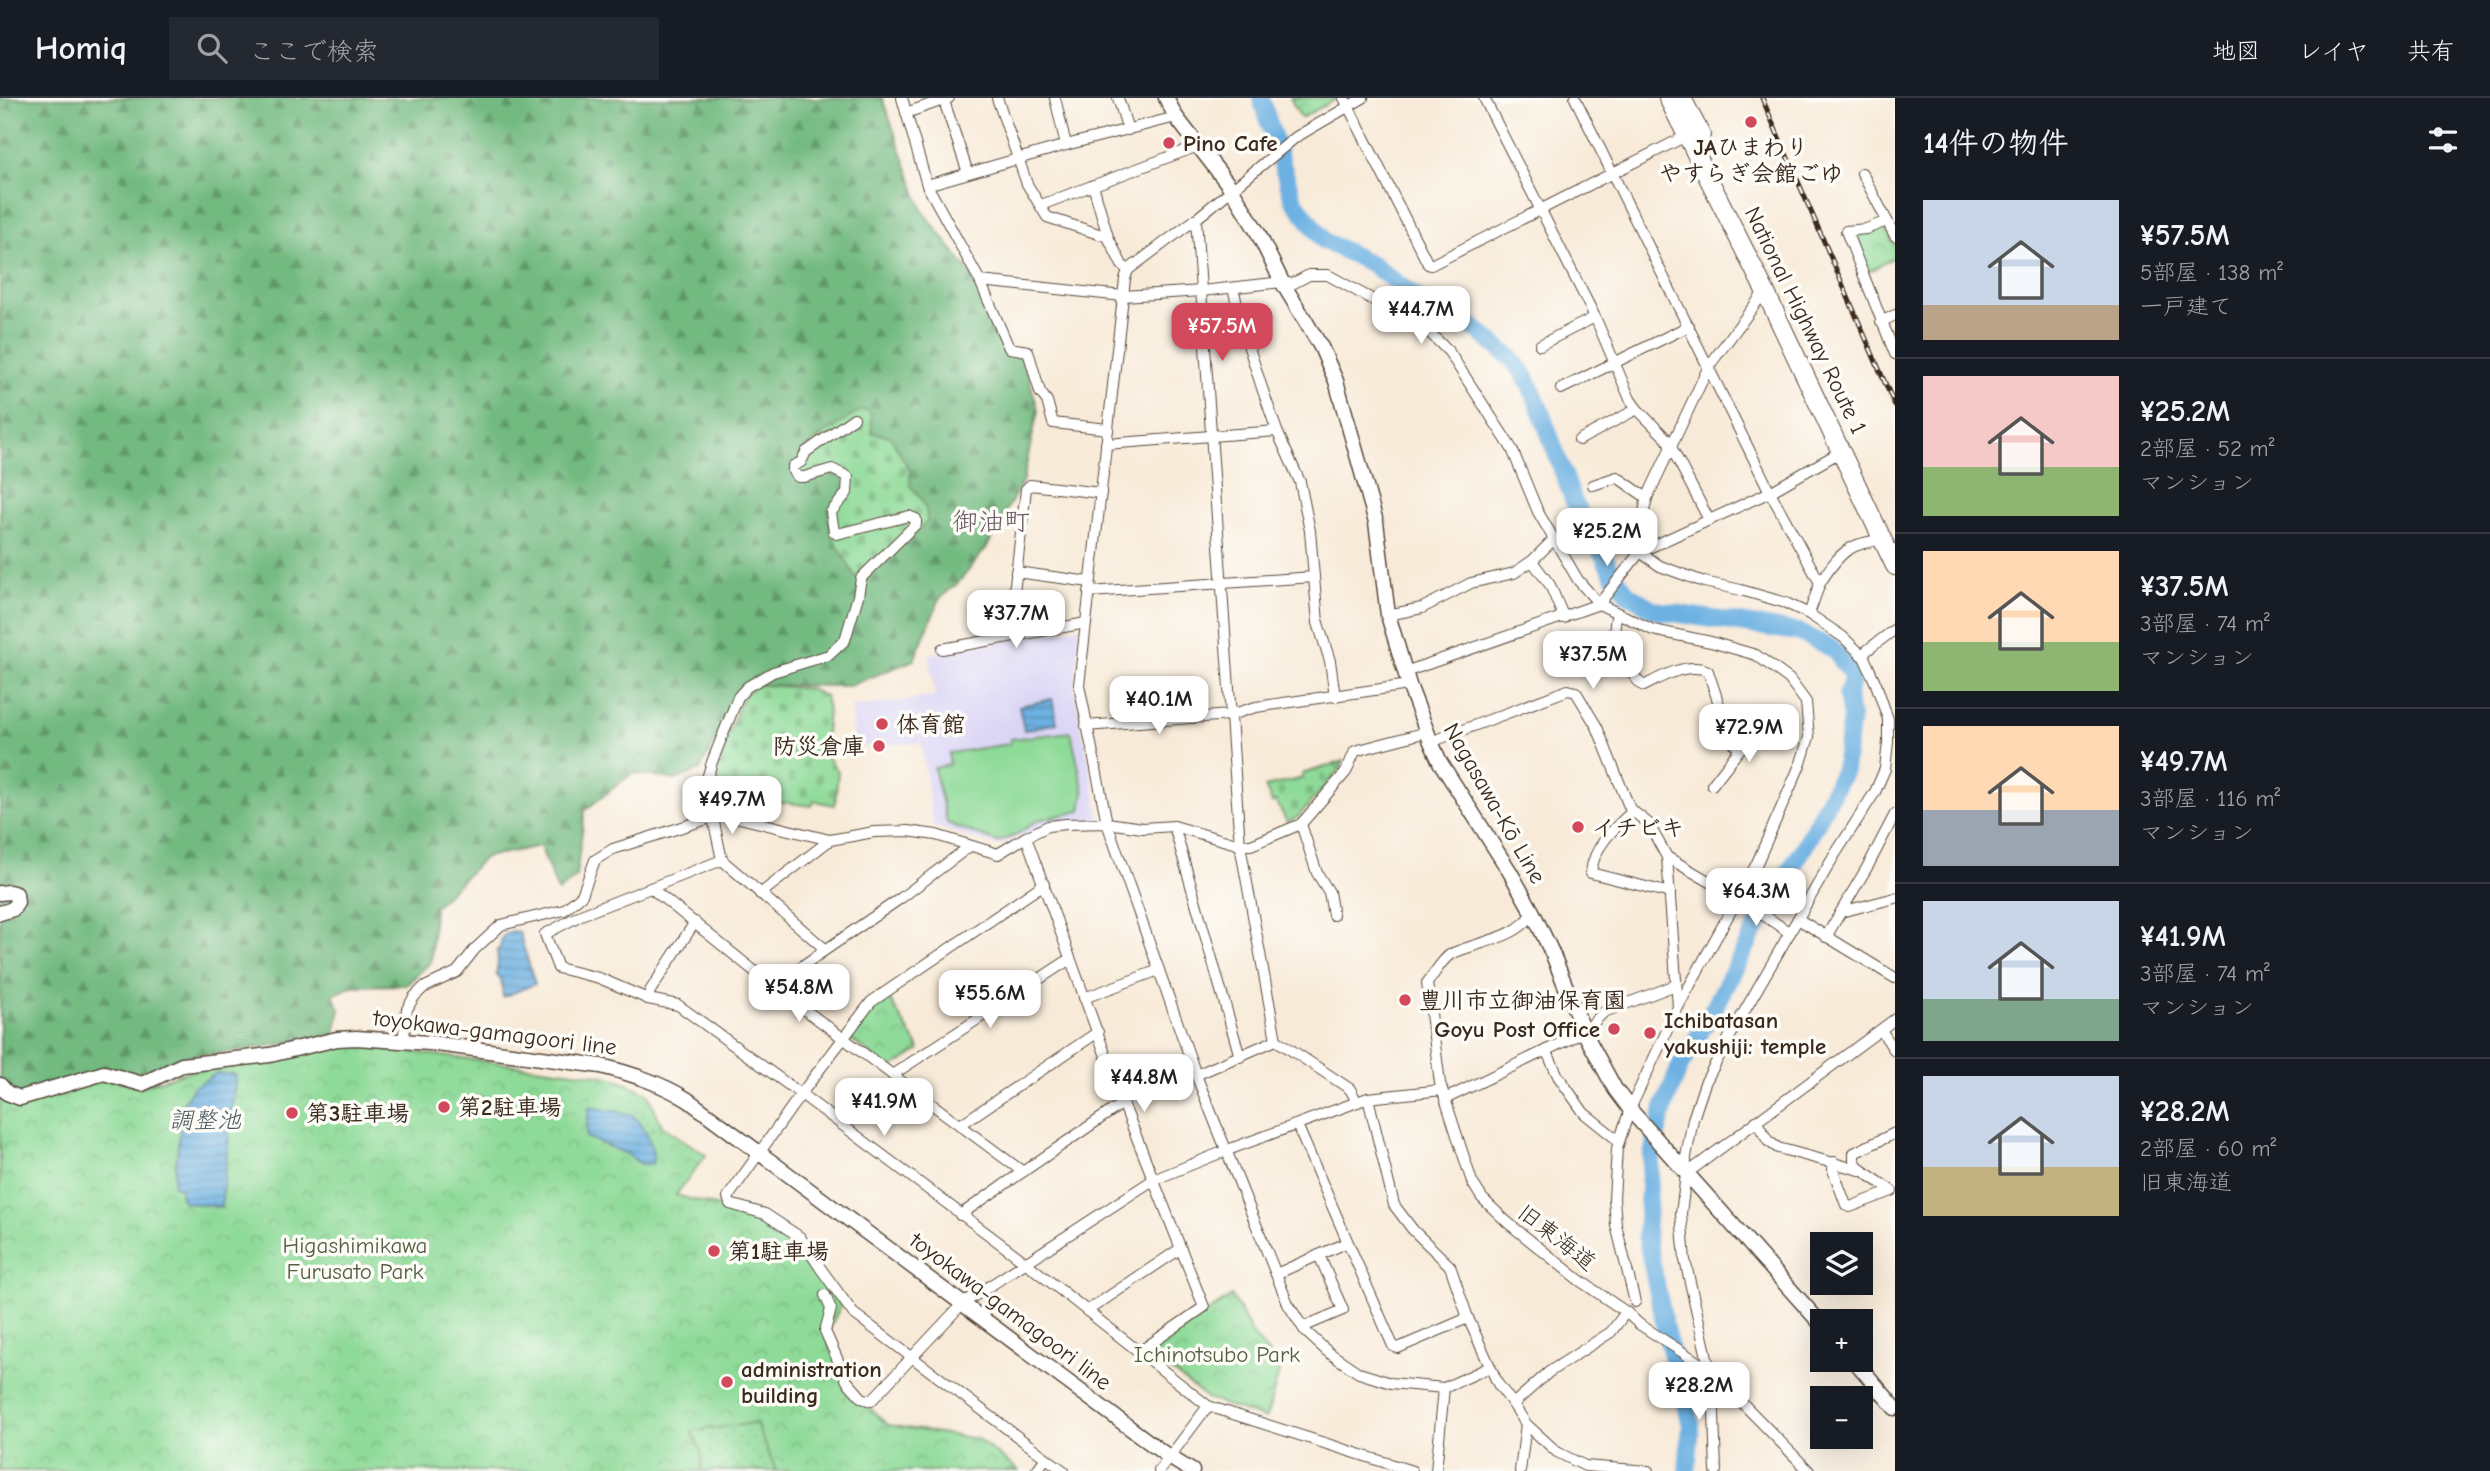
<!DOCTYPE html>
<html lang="ja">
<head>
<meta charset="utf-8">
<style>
	:root { --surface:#171b24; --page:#242831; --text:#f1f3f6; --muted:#9ea1a6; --line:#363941; --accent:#d1495b }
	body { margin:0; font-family:"Comic Neue","Klee One",sans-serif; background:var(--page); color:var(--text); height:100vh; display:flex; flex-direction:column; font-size:26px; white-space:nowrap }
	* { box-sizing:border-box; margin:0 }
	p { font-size:23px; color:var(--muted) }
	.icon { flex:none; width:38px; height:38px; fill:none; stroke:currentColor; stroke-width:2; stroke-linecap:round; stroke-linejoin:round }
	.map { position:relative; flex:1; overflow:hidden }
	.details { display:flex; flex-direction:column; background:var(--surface); width:595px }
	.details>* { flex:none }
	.fabs { position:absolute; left:1810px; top:1134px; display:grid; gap:14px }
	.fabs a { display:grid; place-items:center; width:63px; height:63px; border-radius:0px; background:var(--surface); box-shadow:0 7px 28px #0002; font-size:35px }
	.price { position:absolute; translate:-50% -60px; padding:0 16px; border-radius:14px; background:#fff; color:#222; font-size:23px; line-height:46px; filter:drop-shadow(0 2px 4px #0008) }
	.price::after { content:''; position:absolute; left:50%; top:42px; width:21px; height:16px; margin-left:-10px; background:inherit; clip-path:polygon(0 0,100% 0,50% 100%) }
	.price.on { background:var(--accent); color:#fff }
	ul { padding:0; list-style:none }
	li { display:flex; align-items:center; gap:21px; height:175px; padding:0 28px }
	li+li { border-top:2px solid var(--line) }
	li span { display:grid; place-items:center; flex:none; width:196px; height:140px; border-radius:0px; color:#555 }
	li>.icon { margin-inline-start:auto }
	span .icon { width:84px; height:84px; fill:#fffc; stroke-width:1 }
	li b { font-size:30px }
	h2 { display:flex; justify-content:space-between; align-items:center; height:84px; padding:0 28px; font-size:30px }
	header { display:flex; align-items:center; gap:42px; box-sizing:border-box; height:98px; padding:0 35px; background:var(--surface); border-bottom:2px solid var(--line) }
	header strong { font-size:33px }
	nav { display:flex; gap:38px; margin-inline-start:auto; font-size:24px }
	.search { width:490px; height:63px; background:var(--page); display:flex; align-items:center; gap:18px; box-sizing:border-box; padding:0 24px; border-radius:0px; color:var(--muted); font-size:26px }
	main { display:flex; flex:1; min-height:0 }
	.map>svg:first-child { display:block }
	.built { fill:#dcd6f6 }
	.forest { fill:url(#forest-firs); stroke:#56724f; stroke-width:2 }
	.cemetery { fill:url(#cemetery-stones); stroke:#64825b; stroke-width:2 }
	.park { fill:url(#park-crowns); stroke:#64825b; stroke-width:2 }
	.garden { fill:url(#garden-dots); stroke:#64825b; stroke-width:2 }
	.pitch { fill:#8eda98; stroke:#64825b; stroke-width:2 }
	.water { fill:url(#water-rules); stroke:#546e80; stroke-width:2 }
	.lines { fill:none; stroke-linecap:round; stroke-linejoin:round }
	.river { stroke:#6cb1e2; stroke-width:18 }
	.street-casing { stroke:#57473a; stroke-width:12 }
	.secondary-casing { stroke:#57473a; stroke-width:17 }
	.highway-casing { stroke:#57473a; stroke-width:20 }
	.street { stroke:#fff; stroke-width:10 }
	.secondary { stroke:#fff; stroke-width:14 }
	.highway { stroke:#fff; stroke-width:18 }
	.rail-casing { stroke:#3b2a1e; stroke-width:5 }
	.rail { stroke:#fdfcf7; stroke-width:2.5; stroke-dasharray:8; stroke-linecap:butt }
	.poi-dot { fill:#d1495b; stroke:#fdfcf7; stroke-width:2.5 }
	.labels { text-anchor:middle; stroke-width:7; stroke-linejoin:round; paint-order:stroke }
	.poi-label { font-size:23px; font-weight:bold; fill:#3b2a1e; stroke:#fdfcf7; text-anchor:start }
	.street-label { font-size:23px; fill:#3b2a1e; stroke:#fdfcf7 }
	.park-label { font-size:23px; fill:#545f43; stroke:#fdfcf7 }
	.water-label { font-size:24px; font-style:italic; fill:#4c5963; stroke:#fdfcf7 }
	.quarter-label { font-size:26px; fill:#6c5a66; stroke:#fdfcf7 }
</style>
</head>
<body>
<header>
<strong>Homiq</strong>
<div class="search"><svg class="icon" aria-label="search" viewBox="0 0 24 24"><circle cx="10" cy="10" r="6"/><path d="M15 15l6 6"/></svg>ここで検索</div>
<nav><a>地図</a><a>レイヤ</a><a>共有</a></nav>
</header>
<main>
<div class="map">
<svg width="1895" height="1373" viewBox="0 0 1895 1373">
	<defs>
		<pattern id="forest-firs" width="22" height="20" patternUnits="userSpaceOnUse" patternTransform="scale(1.75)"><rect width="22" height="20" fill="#72ba80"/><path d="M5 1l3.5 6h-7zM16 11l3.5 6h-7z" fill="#5f9768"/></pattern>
		<pattern id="cemetery-stones" width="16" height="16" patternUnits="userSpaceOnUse" patternTransform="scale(1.75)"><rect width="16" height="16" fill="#8eda98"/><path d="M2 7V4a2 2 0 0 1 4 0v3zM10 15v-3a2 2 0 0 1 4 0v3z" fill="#7bbb83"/></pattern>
		<pattern id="park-crowns" width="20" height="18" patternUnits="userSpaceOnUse" patternTransform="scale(1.75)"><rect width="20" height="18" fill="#8eda98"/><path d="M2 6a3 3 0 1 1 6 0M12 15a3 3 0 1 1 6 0" fill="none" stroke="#7bbb83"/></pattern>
		<pattern id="garden-dots" width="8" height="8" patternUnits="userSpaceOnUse" patternTransform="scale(1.75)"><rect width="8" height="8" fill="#8eda98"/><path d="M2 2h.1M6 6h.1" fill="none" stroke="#7bbb83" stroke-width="1.8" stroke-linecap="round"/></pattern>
		<pattern id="water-rules" width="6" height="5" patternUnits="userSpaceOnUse" patternTransform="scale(1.75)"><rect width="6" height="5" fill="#6cb1e2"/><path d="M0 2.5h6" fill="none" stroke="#5a90b7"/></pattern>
	</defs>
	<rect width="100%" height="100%" fill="#fdfcf7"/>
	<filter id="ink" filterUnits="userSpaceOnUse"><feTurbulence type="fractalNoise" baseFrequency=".0143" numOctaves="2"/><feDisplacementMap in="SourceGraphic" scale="14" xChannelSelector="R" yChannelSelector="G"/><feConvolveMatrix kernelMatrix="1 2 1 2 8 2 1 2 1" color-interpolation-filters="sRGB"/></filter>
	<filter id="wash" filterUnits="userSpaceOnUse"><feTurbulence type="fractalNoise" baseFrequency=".00686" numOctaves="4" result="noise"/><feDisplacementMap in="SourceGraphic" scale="28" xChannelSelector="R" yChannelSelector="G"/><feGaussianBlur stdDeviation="1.57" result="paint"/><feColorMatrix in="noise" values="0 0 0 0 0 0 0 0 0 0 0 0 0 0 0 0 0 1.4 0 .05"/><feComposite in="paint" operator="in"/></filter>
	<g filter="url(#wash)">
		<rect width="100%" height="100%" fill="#f8ead8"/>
		<polygon class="built" points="1080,529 1074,592 1100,720 1095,724 1038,730 998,748 933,728 921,645 855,649 851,609 935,599 929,556"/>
		<path class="forest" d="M0 0H882L923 113 973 179 1004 255 1023 258 1038 312 1023 382 987 449 959 484 940 500 914 562 849 588 744 587 700 672 676 682 633 675 585 712 576 779 558 794 540 748 485 759 434 809 431 864 406 887 352 888 333 897 340 911 335 937C299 942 263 950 227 954 201 957 183 955 159 970L152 1005 0 1373Z"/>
		<g class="cemetery">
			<path d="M867 312 871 317 872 335 890 338 910 373V388C922 399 927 407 927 424L856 480 831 436 828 411 843 394 844 380 834 374 799 380 793 365 799 361 806 348 859 313Z"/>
			<polygon points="765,587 810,591 825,598 828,613 824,655 838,673 835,707 814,703 812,708 711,696 709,687 743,598 755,588"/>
			<polygon points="1344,663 1340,671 1297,720 1287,724 1276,703 1272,705 1265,689 1303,680 1302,676"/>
		</g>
		<g class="park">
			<polygon points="1290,0 1338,0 1301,20"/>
			<polygon points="1883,127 1895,148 1895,159 1866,175 1851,134"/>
			<polygon points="887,897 920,952 890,971 849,940 873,906"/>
			<polygon points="344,946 599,977 613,980 648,995 662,1028 706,1057 676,1097 762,1121 798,1143 841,1207 826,1238 846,1288 888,1327 977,1341 1019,1373 0,1373 0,995 6,999 106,979 140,989 189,973 288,960 331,947"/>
			<polygon points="1232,1198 1253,1237 1280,1270 1266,1321 1208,1301 1147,1254"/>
		</g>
		<polygon class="garden" points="756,1325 776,1373 702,1373 701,1352 691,1333"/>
		<polygon class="pitch" points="1071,634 1084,694 1081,713 1038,722 1014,738 997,744 947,725 934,670 949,667 949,655 1009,646 1011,641"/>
		<g class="water">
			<polygon points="1052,601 1057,625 1024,632 1019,608"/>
			<polygon points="511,833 519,834 535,886 503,899 501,881 496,876 498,865 497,852 500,850 502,839"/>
			<polygon points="217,975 236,977 221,1109 184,1104 180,1097 181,1090 173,1088 183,1005 194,989"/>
			<path d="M589 1009 631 1016C643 1025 657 1051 652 1066H641L625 1055 586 1039Z"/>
		</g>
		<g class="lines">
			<polyline class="river" points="1261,0 1293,101 1324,143 1372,166 1414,198 1473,229 1510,259 1524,276 1535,298 1574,404 1612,474 1627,495 1654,512 1798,534 1833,551 1853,578 1847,597 1851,619 1844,672 1802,753 1775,795 1704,928 1681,966 1665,1006 1651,1060 1646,1137 1667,1239 1691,1326 1687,1373"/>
		</g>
	</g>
	<g filter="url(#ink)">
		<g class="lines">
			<defs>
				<g id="street">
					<polyline points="902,0 927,87 980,183"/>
					<polyline points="943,0 968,75"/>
					<polyline points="997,0 1027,86 1047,119 1108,139 1122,167 1128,172"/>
					<polyline points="1055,0 1066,47"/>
					<polyline points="1118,0 1128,32"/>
					<polyline points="1344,0 1428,166 1431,167 1688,37"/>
					<polyline points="1363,0 1296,39 1196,121 1128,172 1125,181 1079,587 1107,725 1196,977 1288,1206 1305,1233 1328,1254 1359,1275 1391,1285 1444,1290 1490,1269"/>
					<polyline points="1484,0 1595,219 1630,301 1637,311 1667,341 1709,422"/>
					<polyline points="1575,0 1770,394 1820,485 1809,516"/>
					<polyline points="906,15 949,0"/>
					<polyline points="1862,75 1895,138"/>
					<polyline points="927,87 1066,47 1176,19"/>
					<polyline points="1093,87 1108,139"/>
					<polyline points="1041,107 1198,48"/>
					<polyline points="1196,121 1240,747 1276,942 1350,991 1357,1004"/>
					<polyline points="1887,123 1866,131 1846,133 1895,256"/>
					<polyline points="1233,190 1244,234 1262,290 1277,333 1300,384 1310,433 1318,525 1330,563 1335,599"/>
					<polyline points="1881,224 1895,217"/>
					<polyline points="1540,247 1595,219"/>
					<polyline points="1561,291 1689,228"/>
					<polyline points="854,320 806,354 801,364 793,368 793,373 798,379 804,379 832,371 848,379 847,395 831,414 834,434 837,436 909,418 916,421 916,426 861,480 858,498 845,542 829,557 773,574 747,589 738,599 712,664 702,697 723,716 830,742 874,734 908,733 936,737 998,756 1026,739 1048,728 1066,726 1107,725 1143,730 1174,728 1240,747 1251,747 1301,726 1346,674 1355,653 1427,634"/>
					<polyline points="1108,331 1053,325 1047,303 1040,294 1028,253 1009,250 980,183 1123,198 1202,193 1282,184 1292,186 1309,177 1328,177 1426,231 1449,254 1512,351 1538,414 1578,482 1599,506 1653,532 1711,544 1756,557 1789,581 1806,604 1809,639 1801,665 1756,767 1678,909 1630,1011 1617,1050 1614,1101 1616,1127 1635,1204"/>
					<polyline points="1579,342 1637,311"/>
					<polyline points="1106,346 1277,333"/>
					<polyline points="1593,387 1617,379 1647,400"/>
					<polyline points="1532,463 1550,487 1564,520"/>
					<polyline points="1016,474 1090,484"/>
					<path d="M1820 485C1839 456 1848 444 1884 442"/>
					<polyline points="1089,494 1314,479"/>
					<path d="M1617 515C1616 520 1614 527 1615 532 1615 546 1632 581 1644 588 1662 578 1688 564 1708 573L1731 643 1740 651"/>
					<polyline points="1388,517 1422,510 1471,485 1514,475 1532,463 1554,441"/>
					<polyline points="1009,538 1026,391 1030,387 1101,395"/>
					<polyline points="942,551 1086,525"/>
					<polyline points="1861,557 1895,531"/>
					<polyline points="1405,574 1599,506 1640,454 1770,394 1842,353"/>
					<polyline points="1086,628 1230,617 1256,609 1409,587"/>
					<polyline points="1431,644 1568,592 1576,594 1597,629 1630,711 1648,725 1667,759 1678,909"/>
					<polyline points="1712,687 1760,625"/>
					<path d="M1633 713C1614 730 1593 749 1591 775L1670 795"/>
					<polyline points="713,720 722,762"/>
					<polyline points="1301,726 1317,775 1329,794 1333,817"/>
					<polyline points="1174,728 1240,959"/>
					<polyline points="1026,739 1123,1005 1204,1209 1139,1254"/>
					<polyline points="1667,759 1743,803 1790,835"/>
					<polyline points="651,790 773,888 1023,1074"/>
					<polyline points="760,796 830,742"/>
					<polyline points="1841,814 1895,800"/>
					<path d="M1533 815C1516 842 1478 843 1451 856 1442 861 1434 877 1427 885L1440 985 1472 1084 1482 1100 1507 1124 1579 1182 1626 1214 1639 1226 1710 1272 1809 1373"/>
					<polyline points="1798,821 1895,880"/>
					<polyline points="695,824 650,893 648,901 678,907 801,996 871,904 1044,786"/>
					<polyline points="1826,839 1869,766 1895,716"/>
					<polyline points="773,888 901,800 970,748"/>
					<polyline points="1084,900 1159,872"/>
					<polyline points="648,901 599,880 558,870 545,836 581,817 722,762 825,851"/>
					<polyline points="1881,932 1895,953"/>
					<polyline points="403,943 407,911 414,899 423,890 457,874 475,851 501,827 564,812 582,797 595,762 613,751 723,716"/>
					<polyline points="1546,952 1558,978 1584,1015 1619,1043"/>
					<polyline points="892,977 1070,861"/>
					<polyline points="1196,977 1276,942"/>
					<polyline points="1445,1001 1584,934 1604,914 1676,887"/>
					<polyline points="1756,1023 1768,1043 1778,1050 1863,1073 1892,1093 1850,1109 1846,1107 1833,1072 1834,1064"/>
					<polyline points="960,1027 1098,934"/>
					<polyline points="1297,1027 1393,1248 1398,1250 1468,1220 1450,1168 1413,1132 1394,1107 1368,1000"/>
					<polyline points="1862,1073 1854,1063 1854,1055 1895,1035"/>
					<polyline points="1686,1076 1895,921"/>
					<polyline points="960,1117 1123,1005"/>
					<polyline points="1276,1176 1346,1145"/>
					<polyline points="825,1197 831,1211 825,1233 847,1283 862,1300 871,1303 962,1206 1153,1082 1225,1053 1368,1000 1442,992"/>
					<polyline points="1087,1213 1180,1151"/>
					<polyline points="1468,1220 1498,1286 1513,1306 1549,1274 1611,1234 1626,1214"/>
					<polyline points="1303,1229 1343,1212 1319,1157"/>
					<polyline points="1513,1306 1526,1326 1520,1373"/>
					<polyline points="1526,1326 1557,1354 1585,1368 1648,1373"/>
					<polyline points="1046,1360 1064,1373"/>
					<polyline points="1036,1373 1046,1360 853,1215 821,1171 800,1139 765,1116 730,1106 728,1099 801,996 1025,1164 1208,1308 1412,1373"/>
					<polyline points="1159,1373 1208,1308"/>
					<polyline points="1436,1373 1444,1290"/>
					<polyline points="1716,1373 1713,1286 1685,1162 1681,1116 1686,1076 1686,1059 1693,1021 1705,985 1729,940 1834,758 1875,694 1885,671 1888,644 1888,621 1876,586 1864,559 1843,539 1809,516 1786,505 1741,492 1704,484 1660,468 1640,454 1638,450 1639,435 1647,400 1709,268 1765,193"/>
				</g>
				<g id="secondary">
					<polyline points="1166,0 1176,19 1231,90 1258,135 1282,184 1321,249 1336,283 1376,424 1388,517 1409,587 1431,644 1440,664 1510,774 1533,815 1553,857 1584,934 1615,991 1633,1015 1822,1227"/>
					<polyline points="0,795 9,794 16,796 17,804 13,811 0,815"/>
					<path d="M0 987 7 995 20 1000 104 975 142 986 182 967 270 957 337 941 356 940 430 945 601 968C632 976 661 985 688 1002L1169 1359 1192 1373"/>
					<polyline points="1854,1262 1895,1310"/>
				</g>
				<g id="highway">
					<polyline points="1668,0 1765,193 1895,468"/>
					<polyline points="1682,0 1701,37"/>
				</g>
			</defs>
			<use href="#street" class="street-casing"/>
			<use href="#secondary" class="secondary-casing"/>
			<use href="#highway" class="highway-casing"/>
			<use href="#street" class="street"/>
			<use href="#secondary" class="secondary"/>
			<use href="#highway" class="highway"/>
			<defs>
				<polyline id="rail" points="1762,0 1895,308"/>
			</defs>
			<use href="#rail" class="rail-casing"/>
			<use href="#rail" class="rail"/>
		</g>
	</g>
	<g class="poi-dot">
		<circle cx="1751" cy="24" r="7"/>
		<circle cx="1169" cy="45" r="7"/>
		<circle cx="882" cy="626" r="7"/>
		<circle cx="879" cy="648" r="7"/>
		<circle cx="1578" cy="729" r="7"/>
		<circle cx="1405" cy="902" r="7"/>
		<circle cx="1614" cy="931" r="7"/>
		<circle cx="1650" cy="935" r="7"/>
		<circle cx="444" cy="1009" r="7"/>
		<circle cx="292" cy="1015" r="7"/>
		<circle cx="714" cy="1153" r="7"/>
		<circle cx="727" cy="1284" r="7"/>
	</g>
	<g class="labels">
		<g class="poi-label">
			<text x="1183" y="53">Pino Cafe</text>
			<text x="1751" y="57" text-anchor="middle">JAひまわり<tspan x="1751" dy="26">やすらぎ会館ごゆ</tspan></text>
			<text x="896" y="634">体育館</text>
			<text x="865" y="656" text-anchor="end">防災倉庫</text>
			<text x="1592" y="737">イチビキ</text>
			<text x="1419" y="910">豊川市立御油保育園</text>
			<text x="1664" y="930">Ichibatasan<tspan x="1664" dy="26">yakushiji: temple</tspan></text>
			<text x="1600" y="939" text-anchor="end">Goyu Post Office</text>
			<text x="458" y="1017">第2駐車場</text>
			<text x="306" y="1023">第3駐車場</text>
			<text x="728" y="1161">第1駐車場</text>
			<text x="741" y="1279">administration<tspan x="741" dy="26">building</tspan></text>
		</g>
		<g class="street-label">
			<text transform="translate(1806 222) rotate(64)" y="8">National Highway Route 1</text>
			<text transform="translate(1495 705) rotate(60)" y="8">Nagasawa-Kō Line</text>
			<text transform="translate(495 934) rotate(7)" y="8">toyokawa-gamagoori line</text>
			<text transform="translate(1557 1139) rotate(38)" y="8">旧東海道</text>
			<text transform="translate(1011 1213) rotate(37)" y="8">toyokawa-gamagoori line</text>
		</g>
		<g class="park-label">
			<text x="355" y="1155">Higashimikawa<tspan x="355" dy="26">Furusato Park</tspan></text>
			<text x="1217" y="1264">Ichinotsubo Park</text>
		</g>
		<g class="water-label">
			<text x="205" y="1030">調整池</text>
		</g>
		<g class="quarter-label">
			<text x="991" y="432">御油町</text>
		</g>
	</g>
</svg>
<div class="fabs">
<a><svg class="icon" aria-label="layers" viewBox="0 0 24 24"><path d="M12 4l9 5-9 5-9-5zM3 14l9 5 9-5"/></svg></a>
<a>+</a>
<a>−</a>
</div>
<b class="price" style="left:1421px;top:248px">¥44.7M</b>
<b class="price on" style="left:1222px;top:265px">¥57.5M</b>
<b class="price" style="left:1607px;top:470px">¥25.2M</b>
<b class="price" style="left:1016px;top:552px">¥37.7M</b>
<b class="price" style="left:1593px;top:593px">¥37.5M</b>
<b class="price" style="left:1159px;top:638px">¥40.1M</b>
<b class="price" style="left:1749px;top:666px">¥72.9M</b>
<b class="price" style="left:732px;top:738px">¥49.7M</b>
<b class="price" style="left:1756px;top:830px">¥64.3M</b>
<b class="price" style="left:799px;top:926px">¥54.8M</b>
<b class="price" style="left:990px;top:932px">¥55.6M</b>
<b class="price" style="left:1144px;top:1016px">¥44.8M</b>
<b class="price" style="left:884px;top:1040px">¥41.9M</b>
<b class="price" style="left:1699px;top:1324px">¥28.2M</b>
</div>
<section class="details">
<h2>14件の物件<svg class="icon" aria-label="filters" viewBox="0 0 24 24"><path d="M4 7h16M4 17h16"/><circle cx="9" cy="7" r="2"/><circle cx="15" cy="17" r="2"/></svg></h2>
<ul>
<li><span style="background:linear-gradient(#c9d6e8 75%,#b9a48a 0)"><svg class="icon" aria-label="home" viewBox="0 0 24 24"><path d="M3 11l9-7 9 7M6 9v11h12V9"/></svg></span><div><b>¥57.5M</b><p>5部屋 · 138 m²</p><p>一戸建て</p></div></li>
<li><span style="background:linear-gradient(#f6c9c9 65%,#8fb573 0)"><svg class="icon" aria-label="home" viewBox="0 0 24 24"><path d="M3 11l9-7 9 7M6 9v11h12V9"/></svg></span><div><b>¥25.2M</b><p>2部屋 · 52 m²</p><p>マンション</p></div></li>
<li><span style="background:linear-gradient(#ffd9b3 65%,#8fb573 0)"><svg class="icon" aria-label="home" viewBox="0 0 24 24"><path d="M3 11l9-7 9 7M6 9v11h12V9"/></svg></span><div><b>¥37.5M</b><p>3部屋 · 74 m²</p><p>マンション</p></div></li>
<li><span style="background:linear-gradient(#ffd9b3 60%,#9aa5b1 0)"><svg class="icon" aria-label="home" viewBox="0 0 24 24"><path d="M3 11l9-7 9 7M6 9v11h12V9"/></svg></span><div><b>¥49.7M</b><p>3部屋 · 116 m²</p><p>マンション</p></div></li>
<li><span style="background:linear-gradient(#c9d6e8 70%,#7fa58c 0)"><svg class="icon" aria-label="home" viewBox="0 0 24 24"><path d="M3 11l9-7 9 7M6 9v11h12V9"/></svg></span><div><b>¥41.9M</b><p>3部屋 · 74 m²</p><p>マンション</p></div></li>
<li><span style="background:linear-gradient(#c9d6e8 65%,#c2b280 0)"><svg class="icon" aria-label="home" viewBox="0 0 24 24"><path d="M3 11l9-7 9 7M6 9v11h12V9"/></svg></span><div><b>¥28.2M</b><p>2部屋 · 60 m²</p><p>旧東海道</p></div></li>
</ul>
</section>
</main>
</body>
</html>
